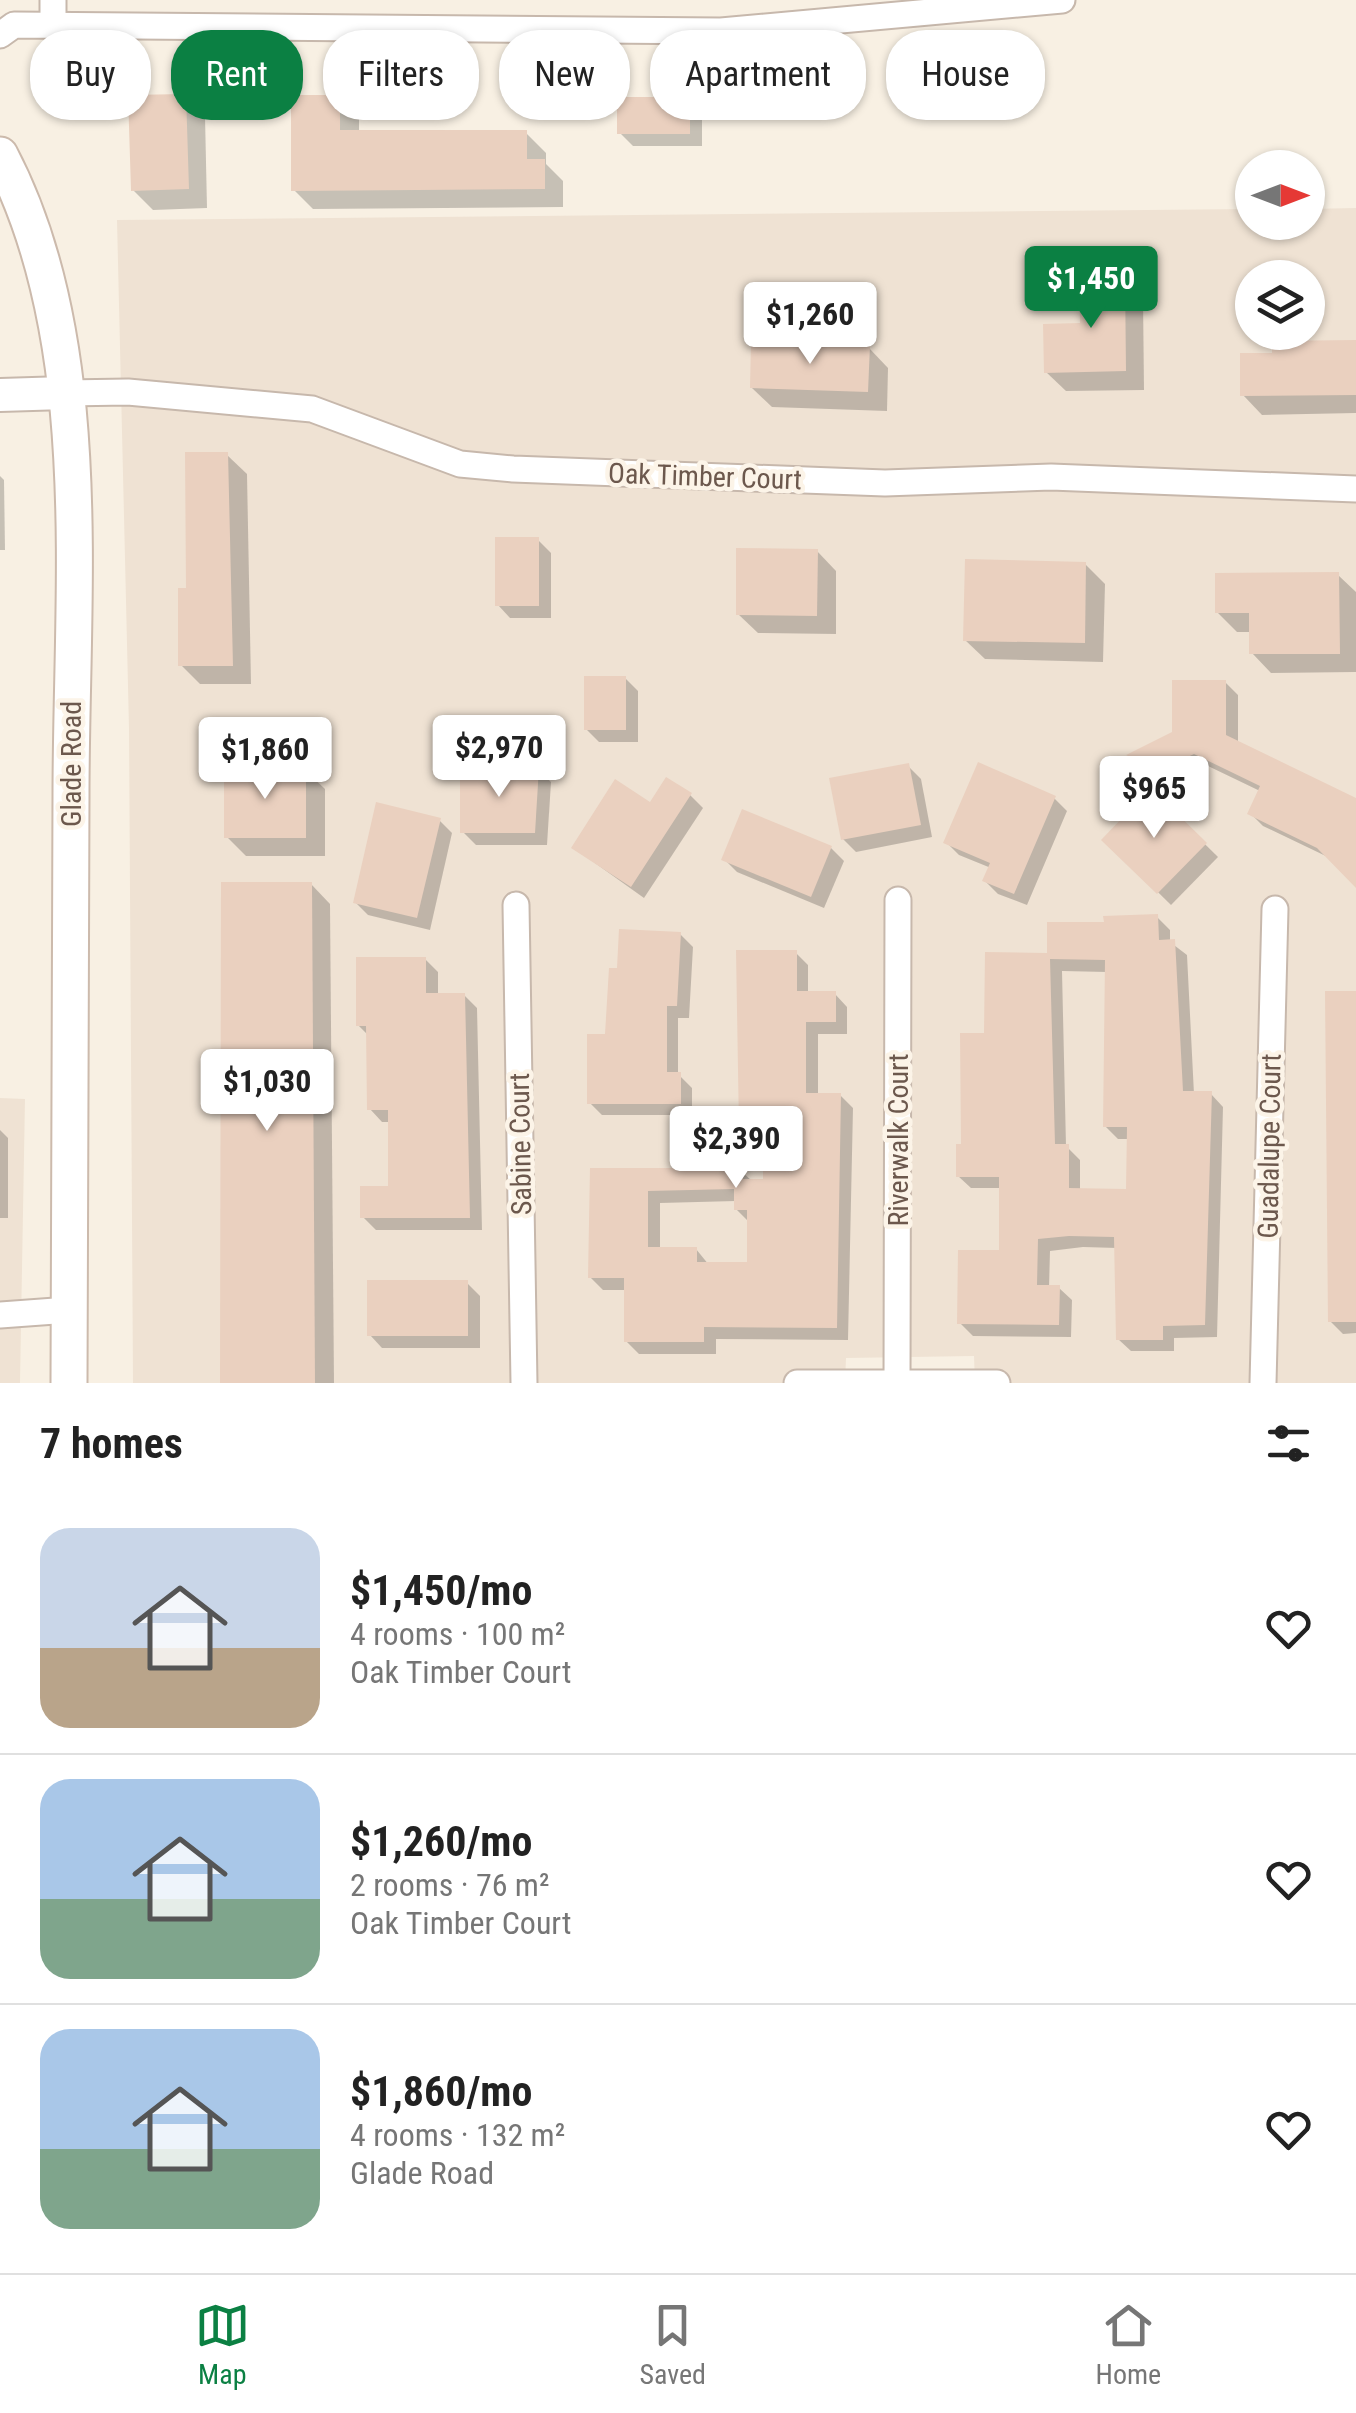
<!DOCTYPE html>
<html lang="en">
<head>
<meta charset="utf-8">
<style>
	:root { --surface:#fff; --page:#f6f6f6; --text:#222; --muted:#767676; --line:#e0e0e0; --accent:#0b8043 }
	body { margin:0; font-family:"Roboto Condensed",sans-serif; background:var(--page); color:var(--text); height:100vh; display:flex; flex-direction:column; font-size:38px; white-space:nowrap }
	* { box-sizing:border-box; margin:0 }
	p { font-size:32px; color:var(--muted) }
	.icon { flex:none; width:55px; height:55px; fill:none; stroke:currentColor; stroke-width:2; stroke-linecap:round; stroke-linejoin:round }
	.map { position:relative; height:1383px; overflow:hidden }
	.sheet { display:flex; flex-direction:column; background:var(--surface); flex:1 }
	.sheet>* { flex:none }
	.hud { position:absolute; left:30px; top:30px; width:1298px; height:90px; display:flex; gap:20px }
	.needle { width:65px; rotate:90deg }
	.tools { position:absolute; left:1235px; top:150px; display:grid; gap:20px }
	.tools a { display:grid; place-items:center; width:90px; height:90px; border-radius:50%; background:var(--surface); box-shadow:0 2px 8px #0004; font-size:50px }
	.price { position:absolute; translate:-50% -85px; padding:0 22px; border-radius:10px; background:#fff; color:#222; font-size:32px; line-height:65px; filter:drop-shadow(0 2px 5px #0008) }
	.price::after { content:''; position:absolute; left:50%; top:60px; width:30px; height:22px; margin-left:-15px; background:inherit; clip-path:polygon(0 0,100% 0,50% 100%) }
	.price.active { background:var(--accent); color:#fff }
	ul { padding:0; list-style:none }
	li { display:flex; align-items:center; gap:30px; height:250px; padding:0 40px }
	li+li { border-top:2px solid var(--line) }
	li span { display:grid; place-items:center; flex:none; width:280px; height:200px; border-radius:30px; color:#555 }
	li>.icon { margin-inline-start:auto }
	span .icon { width:120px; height:120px; fill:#fffc; stroke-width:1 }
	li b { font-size:42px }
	h2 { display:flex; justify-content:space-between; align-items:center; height:120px; padding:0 40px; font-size:42px }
	.tag { padding:0 35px; border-radius:40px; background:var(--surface); box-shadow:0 2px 8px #0004; font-size:35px; line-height:90px }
	.tag.active { background:var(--accent); color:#fff }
	.dock { display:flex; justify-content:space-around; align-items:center; height:140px; border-top:2px solid var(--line); background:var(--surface); font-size:28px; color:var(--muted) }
	.dock a { display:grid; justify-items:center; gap:5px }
	.dock .active { color:var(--accent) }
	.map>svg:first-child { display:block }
	.residential { fill:#efe2d3; fill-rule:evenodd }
	.shadow { fill:#0003; fill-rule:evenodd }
	.building { fill:#ead0bf; fill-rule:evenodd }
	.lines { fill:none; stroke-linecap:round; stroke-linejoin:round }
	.minor-casing { stroke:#c7b8ac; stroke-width:29 }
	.tertiary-casing { stroke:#c7b8ac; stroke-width:36 }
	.secondary-casing { stroke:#ccbaac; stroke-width:39 }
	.minor { stroke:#fff; stroke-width:25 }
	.tertiary { stroke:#fff; stroke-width:32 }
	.secondary { stroke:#fff; stroke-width:35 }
	.labels { text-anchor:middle; stroke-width:9; stroke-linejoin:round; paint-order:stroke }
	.street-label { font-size:28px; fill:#6c584d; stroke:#fcf4e8 }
</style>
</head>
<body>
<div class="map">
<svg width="1356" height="1383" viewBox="0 0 1356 1383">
	<rect width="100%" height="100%" fill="#f8f0e3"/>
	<g class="residential">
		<path d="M1356 208V1383H975L974 1356 846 1358 845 1383H133L129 728 117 220 1252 209V222H1308V209ZM1252 278H1308V332H1252Z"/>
		<polygon points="0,1098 25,1099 20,1383 0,1383"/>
	</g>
	<g class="shadow">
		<polygon points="186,96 205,116 207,208 153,210 133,190"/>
		<polygon points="339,97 359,117 359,133 526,133 546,153 546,164 563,181 563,207 313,209 294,190"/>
		<polygon points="689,99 702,112 702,146 633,146 620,133"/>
		<polygon points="1124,278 1143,298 1144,390 1066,391 1046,372"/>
		<polygon points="1356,343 1356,413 1262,415 1243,395 1274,355"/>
		<polygon points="869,348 888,368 887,411 772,407 752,388"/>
		<polygon points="227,455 247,474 251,684 200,684 181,665 188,591"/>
		<polygon points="0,476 4,480 5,550 0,550"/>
		<polygon points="538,540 551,553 551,618 510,618 498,605"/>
		<polygon points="817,551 836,571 836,634 758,633 738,614"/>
		<polygon points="1085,564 1105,584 1103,662 985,659 965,640"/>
		<polygon points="1338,575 1356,592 1356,672 1271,673 1252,653 1251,632 1237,632 1217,612"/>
		<polygon points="625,678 638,691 638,742 599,742 586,729"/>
		<polygon points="1225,682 1238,695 1238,743 1356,801 1356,884 1332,859 1263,826 1250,813 1260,791 1208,766 1174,783 1142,767 1130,756 1174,734"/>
		<polygon points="908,766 921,779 932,837 856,852 843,839"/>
		<polygon points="305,770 325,789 325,856 246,856 227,837"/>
		<polygon points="538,770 551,782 547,845 476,845 463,832"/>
		<polygon points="1151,791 1218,857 1171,905 1104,839"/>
		<polygon points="690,795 703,808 644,898 574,848 650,805"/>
		<polygon points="1054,798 1067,811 1027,905 998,894 985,881 991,868 959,855 946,842"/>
		<polygon points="439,820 452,833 430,930 368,915 355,902"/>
		<polygon points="831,848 844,861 824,908 737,872 724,859"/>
		<polygon points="311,884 330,904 334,1383 223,1383"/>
		<path d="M1157 917 1170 930V942L1187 955 1194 1094H1211L1223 1107 1217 1337 1174 1338V1351H1131L1118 1339 1117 1248 1083 1247 1050 1251 1049 1288H1059L1072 1300 1071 1337 973 1336 960 1323 1002 1253V1188H971L958 1176 986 1036 1049 955 1106 925ZM1062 971 1107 972 1105 1126 1118 1139H1129V1192L1080 1190V1160L1066 1146Z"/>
		<polygon points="680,934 693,947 689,1018 678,1018 678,1074 692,1088 692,1115 602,1115 590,1103 620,971"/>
		<path d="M796 953 808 965V994H835L847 1007V1034H818V1095H840L853 1108 848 1340 716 1339V1354H639L626 1341V1290H603L590 1277 592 1171H682L708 1145 721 1158 722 1171H741L752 1181H765V1141H755L742 1128ZM736 1201V1209L749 1222V1265H709L696 1249H660V1203Z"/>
		<polygon points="425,959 438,972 438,995 464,995 477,1008 482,1230 376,1230 363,1217 390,1188 390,1122 382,1122 370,1109 369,1036 358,1025"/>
		<polygon points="1356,994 1356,1333 1343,1334 1330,1321"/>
		<polygon points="0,1130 8,1138 8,1218 0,1218"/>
		<polygon points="467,1283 480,1296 480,1348 382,1348 370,1335"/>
	</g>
	<g class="building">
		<polygon points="186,94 189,189 131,191 128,95"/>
		<polygon points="291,95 340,95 340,130 527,130 527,159 545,159 545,189 291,191"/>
		<rect x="617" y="97" width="73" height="37"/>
		<polygon points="1079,276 1125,276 1126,371 1044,373 1043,324 1080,323"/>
		<polygon points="1356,340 1356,395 1240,396 1240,353 1272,353 1272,341"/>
		<polygon points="751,342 870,345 868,392 750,388"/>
		<polygon points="185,452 228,452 233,666 178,666 178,588 186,588"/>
		<rect x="495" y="537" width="44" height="69"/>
		<polygon points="736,548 818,549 817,616 736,615"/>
		<polygon points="965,559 1086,562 1085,643 963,641"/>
		<polygon points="1339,572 1340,654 1249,654 1249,613 1215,613 1215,573"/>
		<rect x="584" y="676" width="42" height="54"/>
		<polygon points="1172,680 1226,680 1226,735 1356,798 1356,888 1317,848 1247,814 1260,786 1194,754 1159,771 1126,755 1172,732"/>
		<polygon points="978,762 1056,796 1014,894 982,881 990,863 943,843"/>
		<polygon points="909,763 921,825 841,840 829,778"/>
		<rect x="224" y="767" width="82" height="71"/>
		<polygon points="460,767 539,767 535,833 460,833"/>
		<polygon points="666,777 692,793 631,887 571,848 615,779 650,802"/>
		<polygon points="1151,788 1207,843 1157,894 1101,840"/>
		<polygon points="376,802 441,818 417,918 353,903"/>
		<polygon points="742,809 832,846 811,897 721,860"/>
		<polygon points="221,882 312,882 315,1383 220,1383"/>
		<path d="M1158 914 1159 940 1175 939 1183 1091H1212L1205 1325 1163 1326V1340H1116L1114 1237 1069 1236 1038 1239 1037 1285H1060L1059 1325 957 1324 958 1250H999V1177H956V1144H961L960 1033H984L985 952 1047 953V922H1104L1103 916ZM1050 959 1105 960 1103 1127H1127L1126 1189 1069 1188V1144H1055Z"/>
		<polygon points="619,929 681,932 677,1006 667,1006 667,1072 681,1072 681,1104 587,1104 587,1034 605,1034 609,968 617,968"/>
		<path d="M736 950H797V991H836V1022H806V1093H841L837 1328 704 1327V1342H624V1278H588L590 1168H679L678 1143 709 1142 710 1168H742L743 1179H763V1129H739ZM734 1189V1210H747V1262H697V1247H648V1191Z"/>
		<polygon points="356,957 426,957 426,993 465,993 470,1218 360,1218 360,1186 388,1186 388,1110 367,1110 366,1026 356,1026"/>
		<polygon points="1325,991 1356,991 1356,1322 1328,1322"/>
		<rect x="367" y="1280" width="101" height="56"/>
	</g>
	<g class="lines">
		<defs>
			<g id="minor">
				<polyline points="53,0 53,25"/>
				<polyline points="0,35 14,25 721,31 1062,0"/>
				<polyline points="65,393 128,392 312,409 460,464 513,469 885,483 1051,477 1356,489"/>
				<polyline points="516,905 524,1383"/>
				<polyline points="0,1315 69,1310"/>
				<polyline points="797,1383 997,1383"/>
				<polyline points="897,1383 898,900"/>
				<polyline points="1263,1383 1275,909"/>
			</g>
			<polyline id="tertiary" points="0,395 65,393"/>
			<path id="secondary" d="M0 155C98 341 71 590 71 794 70 990 70 1187 69 1383"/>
		</defs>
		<use href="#minor" class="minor-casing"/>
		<use href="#tertiary" class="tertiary-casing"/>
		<use href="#secondary" class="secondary-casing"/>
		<use href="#minor" class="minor"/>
		<use href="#tertiary" class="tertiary"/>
		<use href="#secondary" class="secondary"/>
	</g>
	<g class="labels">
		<g class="street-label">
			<text transform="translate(705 476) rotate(2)" y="10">Oak Timber Court</text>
			<text transform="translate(71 764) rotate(-90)" y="10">Glade Road</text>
			<text transform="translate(898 1140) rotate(-90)" y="10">Riverwalk Court</text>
			<text transform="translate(520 1144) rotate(-91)" y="10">Sabine Court</text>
			<text transform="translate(1269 1146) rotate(-89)" y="10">Guadalupe Court</text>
		</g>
	</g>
</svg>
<div class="tools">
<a><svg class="needle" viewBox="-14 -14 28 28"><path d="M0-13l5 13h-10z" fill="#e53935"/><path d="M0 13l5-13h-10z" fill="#767676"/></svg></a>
<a><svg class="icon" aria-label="layers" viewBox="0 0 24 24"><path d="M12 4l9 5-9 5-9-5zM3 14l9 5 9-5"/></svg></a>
</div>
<b class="price active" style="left:1091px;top:331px">$1,450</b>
<b class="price" style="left:810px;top:367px">$1,260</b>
<b class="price" style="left:499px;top:800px">$2,970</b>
<b class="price" style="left:265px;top:802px">$1,860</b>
<b class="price" style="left:1154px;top:841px">$965</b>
<b class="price" style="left:267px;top:1134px">$1,030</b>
<b class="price" style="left:736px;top:1191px">$2,390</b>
<div class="hud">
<a class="tag">Buy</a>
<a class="tag active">Rent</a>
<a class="tag">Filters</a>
<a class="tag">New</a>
<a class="tag">Apartment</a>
<a class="tag">House</a>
</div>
</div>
<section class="sheet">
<h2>7 homes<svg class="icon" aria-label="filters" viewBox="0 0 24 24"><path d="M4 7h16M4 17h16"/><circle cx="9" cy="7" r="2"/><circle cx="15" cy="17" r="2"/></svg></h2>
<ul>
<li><span style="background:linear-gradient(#c9d6e8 60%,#b9a48a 0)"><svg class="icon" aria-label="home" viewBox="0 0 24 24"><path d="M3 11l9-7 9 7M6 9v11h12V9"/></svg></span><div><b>$1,450/mo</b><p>4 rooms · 100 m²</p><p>Oak Timber Court</p></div><svg class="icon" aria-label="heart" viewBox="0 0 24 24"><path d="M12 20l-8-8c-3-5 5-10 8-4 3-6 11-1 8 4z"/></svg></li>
<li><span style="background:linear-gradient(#a9c7e8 60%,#7fa58c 0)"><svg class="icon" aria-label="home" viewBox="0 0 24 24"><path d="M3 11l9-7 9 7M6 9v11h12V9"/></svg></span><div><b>$1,260/mo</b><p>2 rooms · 76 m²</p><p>Oak Timber Court</p></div><svg class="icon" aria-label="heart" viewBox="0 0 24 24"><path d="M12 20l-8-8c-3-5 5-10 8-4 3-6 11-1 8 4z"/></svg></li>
<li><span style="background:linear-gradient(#a9c7e8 60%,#7fa58c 0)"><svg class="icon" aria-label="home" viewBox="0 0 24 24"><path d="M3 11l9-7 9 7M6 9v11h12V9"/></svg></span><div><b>$1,860/mo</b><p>4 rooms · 132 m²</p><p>Glade Road</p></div><svg class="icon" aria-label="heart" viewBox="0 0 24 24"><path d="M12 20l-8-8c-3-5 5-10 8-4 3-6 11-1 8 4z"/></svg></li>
</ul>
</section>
<nav class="dock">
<a class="active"><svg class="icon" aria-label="map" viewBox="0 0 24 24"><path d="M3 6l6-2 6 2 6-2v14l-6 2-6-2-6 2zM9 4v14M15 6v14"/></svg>Map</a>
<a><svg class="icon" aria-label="saved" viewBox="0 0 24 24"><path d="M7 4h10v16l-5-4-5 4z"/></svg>Saved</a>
<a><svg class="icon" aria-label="home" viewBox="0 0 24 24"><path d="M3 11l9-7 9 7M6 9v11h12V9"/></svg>Home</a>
</nav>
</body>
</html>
